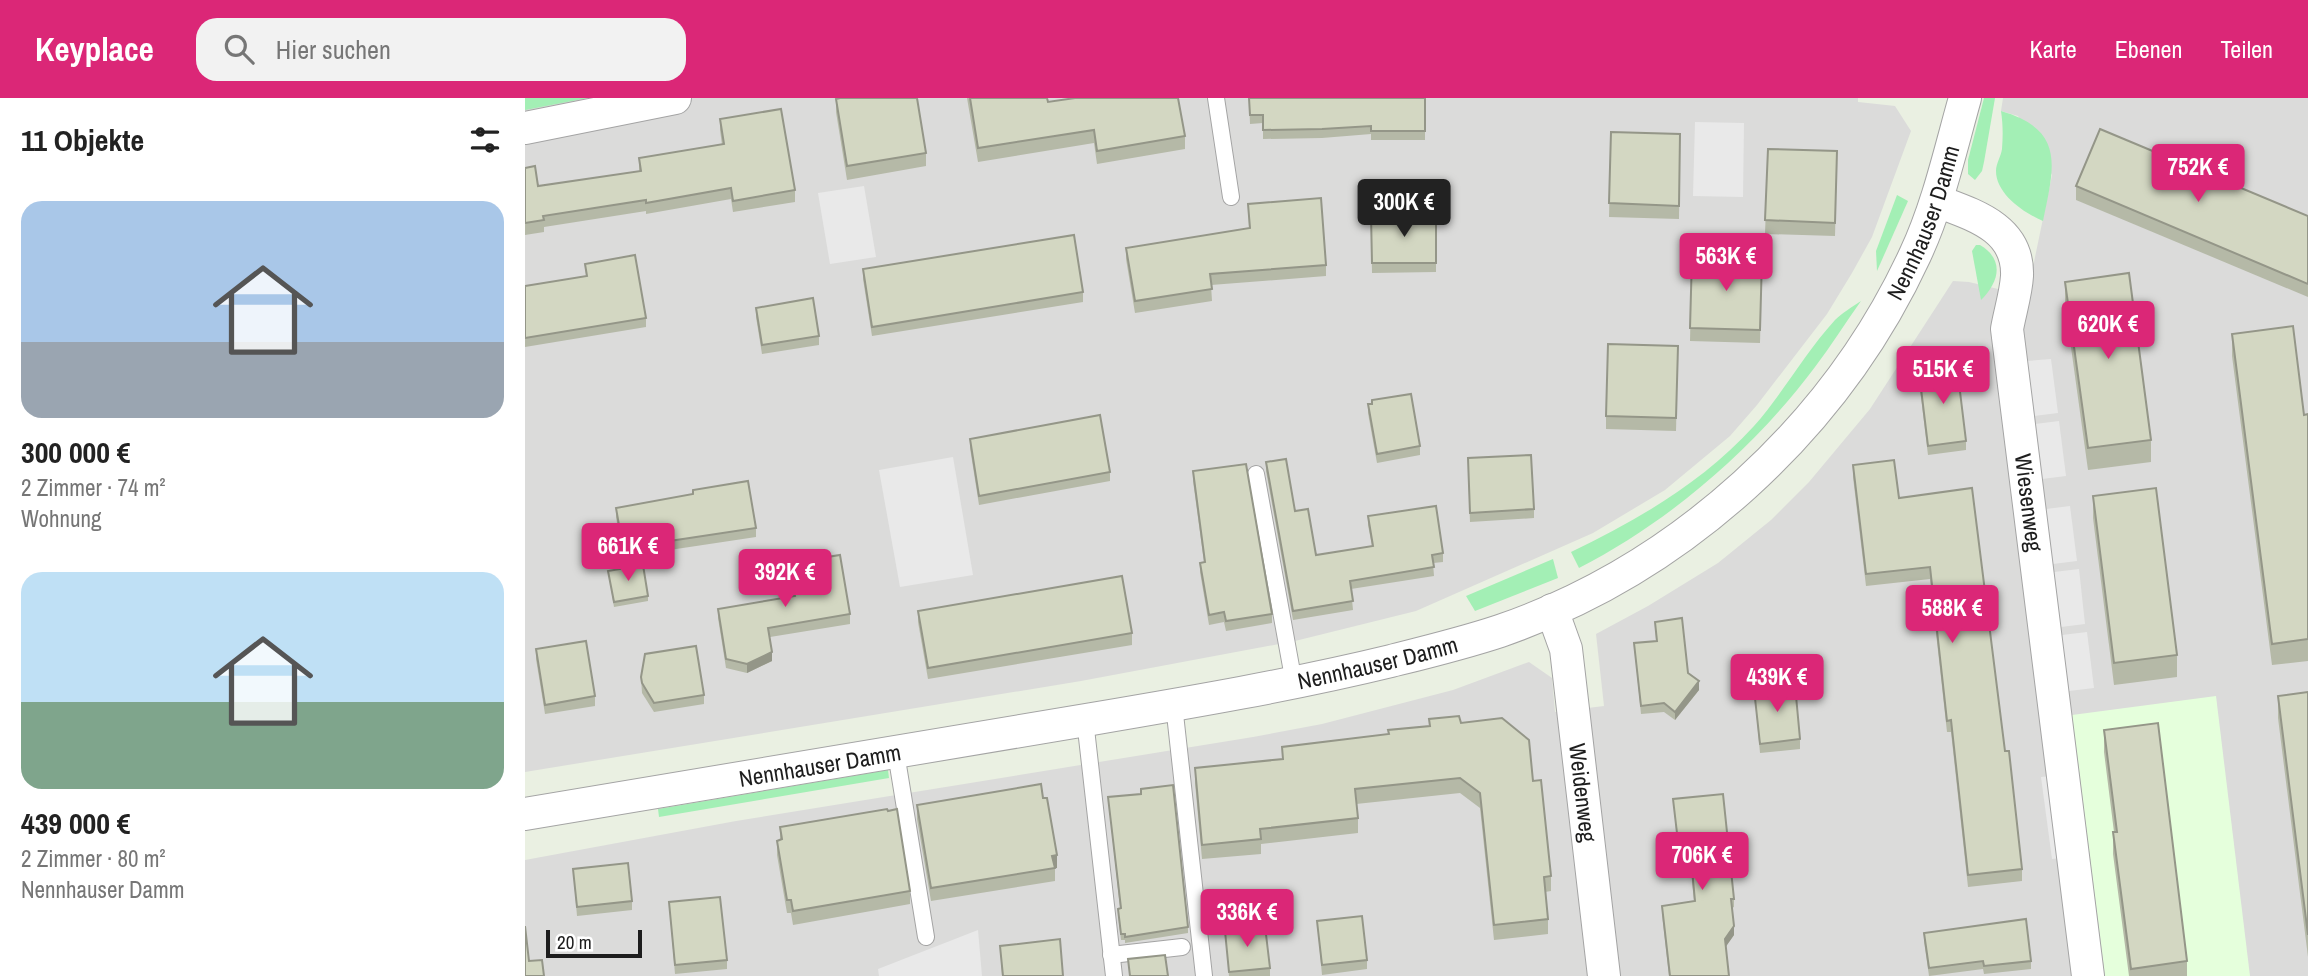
<!DOCTYPE html>
<html lang="de">
<head>
<meta charset="utf-8">
<style>
	:root { --surface:#fff; --page:#f2f2f2; --text:#222; --muted:#767676; --accent:#db2777 }
	body { margin:0; font-family:"Archivo Narrow",sans-serif; background:var(--page); color:var(--text); height:100vh; display:flex; flex-direction:column; font-size:26px; white-space:nowrap }
	* { box-sizing:border-box; margin:0 }
	p { font-size:23px; color:var(--muted) }
	.icon { flex:none; width:38px; height:38px; fill:none; stroke:currentColor; stroke-width:2; stroke-linecap:round; stroke-linejoin:round }
	.map { position:relative; flex:1; overflow:hidden }
	.panel { display:flex; flex-direction:column; background:var(--surface); width:525px }
	.panel>* { flex:none }
	.scale { position:absolute; left:21px; bottom:18px; width:96px; box-sizing:border-box; padding-left:7px; border:4px solid #1d1d1d; border-top:0; font-size:19px; line-height:24px; white-space:nowrap; color:#1d1d1d; -webkit-text-stroke:5px #fff; paint-order:stroke }
	.price { position:absolute; translate:-50% -60px; padding:0 16px; border-radius:7px; background:var(--accent); color:#fff; font-size:23px; line-height:46px; filter:drop-shadow(0 2px 4px #0008) }
	.price::after { content:''; position:absolute; left:50%; top:42px; width:21px; height:16px; margin-left:-10px; background:inherit; clip-path:polygon(0 0,100% 0,50% 100%) }
	.price.selected { background:#222; color:#fff }
	ul { padding:0; list-style:none }
	li { display:grid; align-content:center; gap:14px; height:371px; padding:0 21px }
	li span { display:grid; place-items:center; height:217px; border-radius:21px; color:#555 }
	li>.icon { margin-inline-start:auto }
	span .icon { width:126px; height:126px; fill:#fffc; stroke-width:1 }
	li b { font-size:30px }
	h2 { display:flex; justify-content:space-between; align-items:center; height:84px; padding:0 21px; font-size:30px }
	header { display:flex; align-items:center; gap:42px; box-sizing:border-box; height:98px; padding:0 35px; background:var(--accent); color:#fff }
	header strong { font-size:33px }
	nav { display:flex; gap:38px; margin-inline-start:auto; font-size:24px }
	.search { width:490px; height:63px; background:var(--page); display:flex; align-items:center; gap:18px; box-sizing:border-box; padding:0 24px; border-radius:21px; color:var(--muted); font-size:26px }
	main { display:flex; flex:1; min-height:0 }
	.map>svg:first-child { display:block }
	.residential { fill:#dbdbda }
	.education { fill:#e5ffdc }
	.grass { fill:#a3efb5 }
	.parking { fill:#e9e9e9 }
	.lines { fill:none; stroke-linecap:round; stroke-linejoin:round }
	.service-casing { stroke:#a4a4a4; stroke-width:18 }
	.minor-casing { stroke:#a4a4a4; stroke-width:34 }
	.service { stroke:#fff; stroke-width:16 }
	.minor { stroke:#fff; stroke-width:32 }
	.wall { fill:#b5b9a7 }
	.shaded-wall { fill:#949688 }
	.building { fill:#d3d7c2; stroke:#949688; stroke-width:2 }
	.labels { text-anchor:middle; stroke-width:5; stroke-linejoin:round; paint-order:stroke }
	.street-label { font-size:23px; fill:#1d1d1d; stroke:#fff }
</style>
</head>
<body>
<header>
<strong>Keyplace</strong>
<div class="search"><svg class="icon" aria-label="search" viewBox="0 0 24 24"><circle cx="10" cy="10" r="6"/><path d="M15 15l6 6"/></svg>Hier suchen</div>
<nav><a>Karte</a><a>Ebenen</a><a>Teilen</a></nav>
</header>
<main>
<section class="panel">
<h2>11 Objekte<svg class="icon" aria-label="filters" viewBox="0 0 24 24"><path d="M4 7h16M4 17h16"/><circle cx="9" cy="7" r="2"/><circle cx="15" cy="17" r="2"/></svg></h2>
<ul>
<li><span style="background:linear-gradient(#a9c7e8 65%,#9aa5b1 0)"><svg class="icon" aria-label="home" viewBox="0 0 24 24"><path d="M3 11l9-7 9 7M6 9v11h12V9"/></svg></span><div><b>300 000 €</b><p>2 Zimmer · 74 m²</p><p>Wohnung</p></div></li>
<li><span style="background:linear-gradient(#bfe0f5 60%,#7fa58c 0)"><svg class="icon" aria-label="home" viewBox="0 0 24 24"><path d="M3 11l9-7 9 7M6 9v11h12V9"/></svg></span><div><b>439 000 €</b><p>2 Zimmer · 80 m²</p><p>Nennhauser Damm</p></div></li>
</ul>
</section>
<div class="map">
<svg width="1783" height="878" viewBox="0 0 1783 878">
	<rect width="100%" height="100%" fill="#eaf0e2"/>
	<g class="residential">
		<polygon points="0,0 1333,0 1333,4 1370,8 1386,33 1347,139 1327,175 1302,216 1232,307 1205,338 1140,392 1068,435 891,513 770,543 556,583 0,674"/>
		<polygon points="1478,0 1783,0 1783,878 0,878 0,762 211,723 728,639 797,626 928,592 1004,564 1027,580 1030,614 1079,608 1071,536 1123,508 1193,465 1246,422 1284,384 1345,311 1428,183 1444,184 1502,198 1527,77 1493,18 1476,13"/>
	</g>
	<polygon class="education" points="1691,598 1725,878 1580,878 1547,617"/>
	<g class="grass">
		<polygon points="0,0 63,0 0,12"/>
		<polygon points="1459,0 1470,0 1459,64 1457,73 1450,82 1443,76 1443,62"/>
		<path d="M1476 13C1541 32 1529 69 1518 123 1499 115 1471 96 1471 73 1471 66 1476 58 1477 51 1478 38 1478 26 1476 13Z"/>
		<polygon points="1372,97 1383,103 1352,173 1351,153"/>
		<path d="M1451 147H1455C1480 162 1474 184 1456 202L1447 153Z"/>
		<path d="M1336 203C1320 225 1306 248 1290 269 1228 352 1145 423 1054 470L1046 454C1113 422 1178 384 1229 328 1258 295 1280 255 1310 222 1317 215 1327 209 1336 203Z"/>
		<polygon points="1028,461 1033,480 950,513 941,498"/>
		<polygon points="363,672 364,680 134,719 133,711"/>
	</g>
	<g class="parking">
		<polygon points="1170,24 1219,25 1218,99 1168,98"/>
		<polygon points="339,88 351,159 305,166 293,95"/>
		<polygon points="1526,261 1533,315 1509,318 1502,263"/>
		<polygon points="1534,323 1541,378 1517,381 1510,326"/>
		<polygon points="428,359 448,477 375,489 354,372"/>
		<polygon points="1545,408 1552,463 1528,466 1521,411"/>
		<polygon points="1554,471 1560,526 1536,529 1529,474"/>
		<polygon points="1562,534 1569,590 1544,593 1537,537"/>
		<polygon points="1526,678 1536,760 1527,761 1516,679"/>
		<polygon points="453,832 457,878 354,878 353,871"/>
	</g>
	<g class="lines">
		<defs>
			<g id="service">
				<polyline points="691,0 706,99"/>
				<polyline points="731,376 769,585"/>
				<polyline points="649,607 679,878"/>
				<polyline points="560,622 589,878"/>
				<polyline points="371,655 401,839"/>
				<polyline points="586,857 657,849"/>
			</g>
			<g id="minor">
				<polyline points="0,30 150,0"/>
				<path id="s1" d="M1412 103C1449 117 1494 130 1492 178 1491 195 1485 214 1482 231L1563 878"/>
				<path id="s2" d="M1027 512 1041 551 1079 878"/>
				<path id="s3" d="M0 716C189 686 378 654 567 621 667 604 767 587 866 563 902 554 939 545 975 533 1155 471 1310 330 1390 157 1413 108 1425 53 1440 0"/>
			</g>
		</defs>
		<use href="#service" class="service-casing"/>
		<use href="#minor" class="minor-casing"/>
		<use href="#service" class="service"/>
		<use href="#minor" class="minor"/>
	</g>
	<g class="wall">
		<polygon points="442,0 522,0 523,4 660,38 660,51 572,66 569,45 453,64"/>
		<polygon points="724,0 900,0 900,42 846,42 846,36 797,40 738,41 738,25 725,26"/>
		<polygon points="311,1 401,55 401,68 322,82 311,14"/>
		<polygon points="195,21 270,92 270,104 208,114 206,101 121,116 121,113 19,129 19,134 0,137 0,70 13,88 114,73 114,60 197,47 195,32"/>
		<polygon points="1086,34 1155,36 1154,121 1084,119"/>
		<polygon points="1243,51 1312,53 1310,138 1240,136"/>
		<polygon points="1551,88 1783,118 1783,199 1551,102"/>
		<polygon points="723,106 801,167 801,178 686,187 687,203 610,215 601,161 601,150 724,131"/>
		<polygon points="846,117 911,117 911,174 847,175"/>
		<polygon points="1167,158 1237,160 1235,245 1165,243"/>
		<polygon points="60,166 121,220 121,229 0,249 0,188 61,178"/>
		<polygon points="338,171 558,194 558,204 347,238 338,181"/>
		<polygon points="1540,184 1626,342 1626,364 1563,372 1540,206"/>
		<polygon points="231,210 294,238 294,247 237,256 231,219"/>
		<polygon points="1707,236 1779,317 1783,316 1783,563 1747,567 1707,258"/>
		<polygon points="1153,248 1151,333 1081,331 1081,318"/>
		<polygon points="1394,274 1441,343 1441,352 1403,357 1394,283"/>
		<polygon points="843,306 895,348 895,357 852,365 843,315"/>
		<polygon points="445,341 585,374 585,383 454,407 445,350"/>
		<polygon points="741,364 770,413 791,457 847,448 843,427 843,418 918,455 918,464 908,465 909,478 826,491 828,512 768,522 741,373"/>
		<polygon points="1328,367 1374,400 1447,390 1480,653 1497,771 1497,783 1443,789 1426,634 1422,634 1405,481 1341,488 1328,379"/>
		<polygon points="943,370 1009,411 1009,420 945,424"/>
		<polygon points="668,373 747,516 747,525 701,533 699,524 684,527 675,474 675,465 679,464 668,383"/>
		<polygon points="168,392 231,430 231,439 98,459 91,419 91,410 168,397"/>
		<polygon points="1568,398 1652,557 1652,579 1589,587 1568,420"/>
		<polygon points="265,465 325,516 325,526 245,539 247,563 222,575 201,570 193,520 193,511 269,498 265,474"/>
		<polygon points="83,473 123,498 123,503 89,509"/>
		<polygon points="393,513 607,535 607,547 403,581 393,524"/>
		<polygon points="1130,524 1174,592 1150,622 1139,614 1116,616 1109,545 1131,543"/>
		<polygon points="11,551 70,598 70,608 20,616 11,561"/>
		<polygon points="116,579 179,597 179,606 129,614 117,595"/>
		<polygon points="1229,591 1275,641 1275,651 1235,655"/>
		<polygon points="1783,594 1783,859 1753,620 1753,598"/>
		<polygon points="904,621 936,625 1008,683 1026,778 1026,793 1020,794 1023,821 1023,836 969,842 955,710 935,695 831,706 833,720 833,735 736,746 736,756 677,761 670,685 670,670 757,661 757,649 863,636 904,628"/>
		<polygon points="1579,632 1662,863 1662,878 1604,878 1588,756 1588,734 1589,734 1579,654"/>
		<polygon points="583,699 663,829 663,835 600,845 600,842 596,842 593,817 593,811 595,810"/>
		<polygon points="1148,701 1209,801 1209,809 1207,810 1209,837 1200,849 1204,878 1144,878 1137,816 1137,808 1169,804 1165,760 1154,761"/>
		<polygon points="392,707 532,770 530,770 530,783 406,803 392,721"/>
		<polygon points="255,729 385,793 385,806 268,827 266,815 262,815 252,757 252,743 255,742"/>
		<polygon points="48,771 107,803 107,812 52,818"/>
		<polygon points="144,804 202,862 202,871 150,876"/>
		<polygon points="792,823 842,862 842,871 797,877"/>
		<polygon points="700,833 745,870 745,878 704,878"/>
		<polygon points="1399,835 1506,863 1506,871 1459,876 1458,871 1404,878 1399,843"/>
		<polygon points="475,848 538,878 477,878"/>
	</g>
	<g class="shaded-wall">
		<polygon points="247,554 247,563 222,575 222,566"/>
		<polygon points="1174,583 1174,592 1150,622 1150,614"/>
		<polygon points="532,757 532,770 530,770 527,758"/>
		<polygon points="1209,828 1209,837 1200,850 1200,841"/>
	</g>
	<g class="building">
		<polygon points="315,0 392,0 401,55 322,68 311,1"/>
		<polygon points="445,0 522,0 523,4 550,0 653,0 660,38 572,53 569,32 453,50"/>
		<polygon points="724,0 900,0 900,33 846,33 846,28 797,31 738,32 738,17 725,17"/>
		<polygon points="256,11 270,92 208,103 206,90 121,105 121,102 18,118 19,122 0,125 0,70 10,68 13,88 116,73 114,60 199,46 195,21"/>
		<polygon points="1575,31 1783,118 1783,186 1551,88"/>
		<polygon points="1086,34 1155,36 1154,108 1084,105"/>
		<polygon points="1243,51 1312,53 1310,125 1240,122"/>
		<polygon points="796,100 801,167 685,176 687,191 610,203 601,150 725,130 723,106"/>
		<polygon points="846,117 911,117 911,165 847,165"/>
		<polygon points="549,137 558,194 347,229 338,171"/>
		<polygon points="110,157 121,220 0,240 0,188 62,178 60,166"/>
		<polygon points="1167,158 1237,160 1235,232 1165,230"/>
		<polygon points="1604,175 1626,342 1563,350 1540,184"/>
		<polygon points="288,200 294,238 237,247 231,210"/>
		<polygon points="1768,228 1779,317 1783,316 1783,541 1747,546 1707,236"/>
		<polygon points="1083,246 1153,248 1151,320 1081,318"/>
		<polygon points="1432,269 1441,343 1403,348 1394,274"/>
		<polygon points="886,296 895,348 852,356 843,306 847,306 847,302"/>
		<polygon points="575,317 585,374 454,398 445,341"/>
		<polygon points="1006,357 1009,411 945,415 943,360"/>
		<polygon points="761,361 770,413 783,411 791,457 848,448 843,418 911,408 918,455 907,457 909,469 825,483 828,503 768,513 741,364"/>
		<polygon points="1369,362 1374,400 1447,390 1480,653 1484,653 1497,771 1443,777 1426,622 1422,623 1405,469 1341,476 1328,367"/>
		<polygon points="721,366 747,516 701,523 699,514 684,517 675,465 680,464 668,373"/>
		<polygon points="223,383 231,430 98,450 91,410 168,396 168,392"/>
		<polygon points="1631,390 1652,557 1589,565 1568,398"/>
		<polygon points="315,457 325,516 243,530 247,554 222,566 201,561 193,511 270,498 265,465"/>
		<polygon points="118,467 123,498 89,504 83,473"/>
		<polygon points="597,478 607,535 403,570 393,513"/>
		<polygon points="1157,520 1163,575 1174,583 1150,614 1139,605 1116,608 1109,545 1132,543 1130,524"/>
		<polygon points="61,543 70,598 20,607 11,551"/>
		<polygon points="171,548 179,597 129,605 117,585 116,579 120,556"/>
		<polygon points="1270,587 1275,641 1235,646 1229,591"/>
		<polygon points="1783,594 1783,837 1753,598"/>
		<polygon points="934,618 936,625 977,620 1004,642 1008,683 1016,682 1026,778 1019,779 1023,821 969,827 955,695 935,680 830,691 833,720 735,731 736,741 677,747 670,670 758,661 757,649 864,636 863,632 905,628 904,621"/>
		<polygon points="1633,625 1662,863 1606,871 1588,734 1592,734 1579,632"/>
		<polygon points="516,686 518,700 522,700 532,757 527,758 530,770 406,790 392,707"/>
		<polygon points="648,687 663,829 600,839 600,836 596,836 593,811 596,810 583,699 616,696 616,691"/>
		<polygon points="1198,696 1209,801 1206,801 1209,828 1200,841 1204,878 1145,878 1137,808 1170,803 1165,751 1154,752 1148,701"/>
		<polygon points="362,711 363,713 372,711 385,793 268,813 266,802 262,802 252,743 257,741 255,729"/>
		<polygon points="103,765 107,803 52,809 48,771"/>
		<polygon points="195,799 202,862 150,867 144,804"/>
		<polygon points="837,818 842,862 797,867 792,823"/>
		<polygon points="1501,821 1506,863 1459,868 1458,863 1404,870 1399,835"/>
		<polygon points="0,828 4,863 17,862 19,878 0,878"/>
		<polygon points="740,828 745,870 704,874 700,833"/>
		<polygon points="535,841 538,878 478,878 475,848"/>
		<polygon points="640,857 643,878 605,878 603,861"/>
	</g>
	<g class="labels">
		<g class="street-label">
			<text dy="8" stroke="none"><textPath href="#s3" startOffset="1601">Nennhauser Damm</textPath></text>
			<text dy="8" stroke="none"><textPath href="#s1" startOffset="348">Wiesenweg</textPath></text>
			<text dy="8" stroke="none"><textPath href="#s3" startOffset="866">Nennhauser Damm</textPath></text>
			<text dy="8" stroke="none"><textPath href="#s3" startOffset="299">Nennhauser Damm</textPath></text>
			<text dy="8" stroke="none"><textPath href="#s2" startOffset="186">Weidenweg</textPath></text>
		</g>
	</g>
</svg>
<div class="scale">20 m</div>
<b class="price" style="left:1673px;top:106px">752K €</b>
<b class="price selected" style="left:879px;top:141px">300K €</b>
<b class="price" style="left:1201px;top:195px">563K €</b>
<b class="price" style="left:1583px;top:263px">620K €</b>
<b class="price" style="left:1418px;top:308px">515K €</b>
<b class="price" style="left:103px;top:485px">661K €</b>
<b class="price" style="left:260px;top:511px">392K €</b>
<b class="price" style="left:1427px;top:547px">588K €</b>
<b class="price" style="left:1252px;top:616px">439K €</b>
<b class="price" style="left:1177px;top:794px">706K €</b>
<b class="price" style="left:722px;top:851px">336K €</b>
</div>
</main>
</body>
</html>
